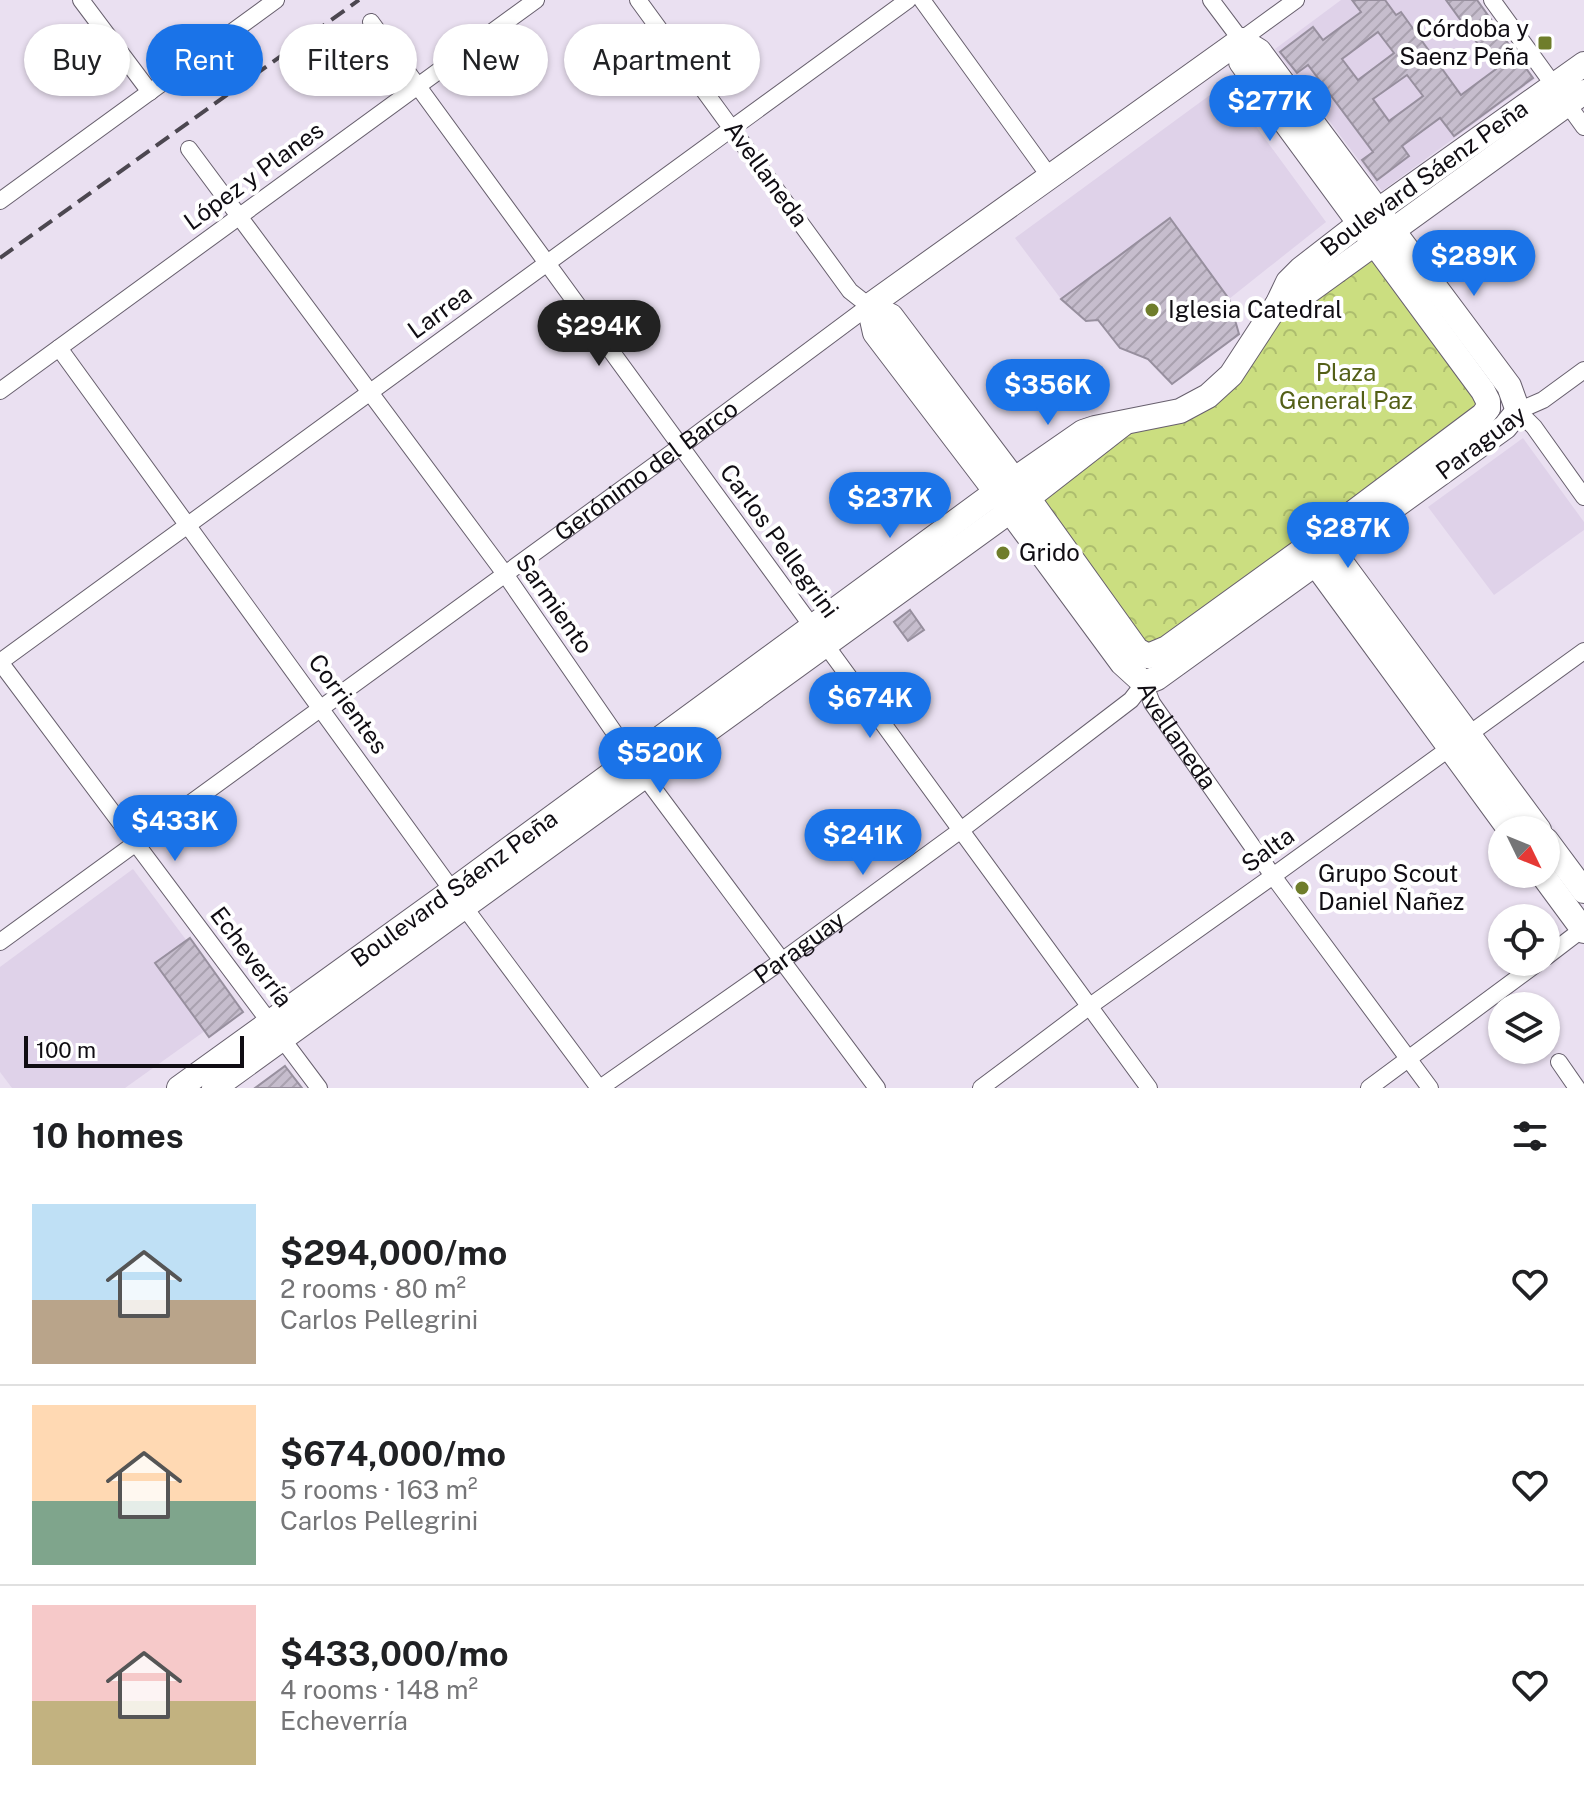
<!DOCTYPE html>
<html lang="en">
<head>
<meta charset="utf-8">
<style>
	:root { --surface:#fff; --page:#f2f2f2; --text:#202124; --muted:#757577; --line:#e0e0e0; --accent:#1a73e8 }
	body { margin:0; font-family:"Public Sans",sans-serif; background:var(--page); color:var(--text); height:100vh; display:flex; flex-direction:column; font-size:30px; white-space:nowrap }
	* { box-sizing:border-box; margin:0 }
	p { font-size:26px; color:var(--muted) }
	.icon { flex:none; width:44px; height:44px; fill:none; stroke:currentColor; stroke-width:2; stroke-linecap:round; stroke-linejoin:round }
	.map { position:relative; height:1088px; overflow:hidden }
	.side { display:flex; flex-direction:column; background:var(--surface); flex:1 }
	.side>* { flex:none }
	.top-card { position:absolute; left:24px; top:24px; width:800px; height:72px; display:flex; gap:16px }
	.needle { width:52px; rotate:133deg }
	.controls { position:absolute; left:1488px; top:816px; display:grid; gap:16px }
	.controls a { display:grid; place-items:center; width:72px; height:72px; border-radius:50%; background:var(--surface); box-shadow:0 2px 6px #0004; font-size:40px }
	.scale { position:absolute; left:24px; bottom:20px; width:220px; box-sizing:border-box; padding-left:8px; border:4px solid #100d13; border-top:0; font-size:22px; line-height:28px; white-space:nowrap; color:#100d13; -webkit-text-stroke:6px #fff; paint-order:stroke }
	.price { position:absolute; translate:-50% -68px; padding:0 18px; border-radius:28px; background:var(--accent); color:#fff; font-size:26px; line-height:52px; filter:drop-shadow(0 2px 4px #0008) }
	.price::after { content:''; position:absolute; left:50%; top:48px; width:24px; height:18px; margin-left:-12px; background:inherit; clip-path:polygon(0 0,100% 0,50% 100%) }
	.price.on { background:#222; color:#fff }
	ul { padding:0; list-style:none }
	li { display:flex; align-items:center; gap:24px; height:200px; padding:0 32px }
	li+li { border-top:2px solid var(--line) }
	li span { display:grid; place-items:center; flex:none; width:224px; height:160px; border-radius:0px; color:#555 }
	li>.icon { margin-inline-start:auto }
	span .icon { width:96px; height:96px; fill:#fffc; stroke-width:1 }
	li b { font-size:34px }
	h2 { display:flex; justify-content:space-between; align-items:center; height:96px; padding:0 32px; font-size:34px }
	.chip { padding:0 28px; border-radius:36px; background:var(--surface); box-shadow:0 2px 6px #0004; font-size:28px; line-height:72px }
	.chip.on { background:var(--accent); color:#fff }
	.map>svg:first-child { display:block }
	.built { fill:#dfd2e9 }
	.park { fill:url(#park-crowns) }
	.building { fill:url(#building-hatch); stroke:#978f9e; stroke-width:2; fill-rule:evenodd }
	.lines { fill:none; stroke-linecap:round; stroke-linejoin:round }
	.street-casing { stroke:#675f6d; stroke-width:18 }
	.secondary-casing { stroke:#675f6d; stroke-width:26 }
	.street { stroke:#fff; stroke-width:16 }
	.secondary { stroke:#fff; stroke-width:24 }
	.rail { stroke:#4c4750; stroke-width:4; stroke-dasharray:16 8; stroke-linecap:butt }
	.poi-dot { fill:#6f7d2b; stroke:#fff; stroke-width:3 }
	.labels { text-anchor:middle; stroke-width:8; stroke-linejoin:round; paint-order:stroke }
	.poi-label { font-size:24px; fill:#100d13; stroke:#fff; text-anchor:start }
	.street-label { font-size:24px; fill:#100d13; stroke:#fff }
	.park-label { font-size:24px; fill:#535f17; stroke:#fff }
</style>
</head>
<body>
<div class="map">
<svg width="1584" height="1088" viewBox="0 0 1584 1088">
	<defs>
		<pattern id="park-crowns" width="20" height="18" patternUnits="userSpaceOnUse" patternTransform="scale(2)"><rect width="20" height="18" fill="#cbde80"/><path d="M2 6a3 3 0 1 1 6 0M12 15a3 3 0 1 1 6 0" fill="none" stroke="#adbd6e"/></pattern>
		<pattern id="building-hatch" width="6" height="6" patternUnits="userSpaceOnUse" patternTransform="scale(2)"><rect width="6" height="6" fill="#c6bdcd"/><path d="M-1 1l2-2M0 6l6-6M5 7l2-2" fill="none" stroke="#a9a1af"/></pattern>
	</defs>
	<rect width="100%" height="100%" fill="#eae0f1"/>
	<g class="built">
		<polygon points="1341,0 1478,0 1535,79 1382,191 1275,49"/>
		<polygon points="1225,84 1326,222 1229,299 1170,218 1061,299 1015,238"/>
		<polygon points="1523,438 1584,522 1584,530 1494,595 1428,507"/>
		<polygon points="133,869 237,1008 125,1088 12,1088 0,1072 0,967"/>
	</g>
	<polygon class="park" points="1374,244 1488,401 1148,656 1028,498 1099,445 1194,404 1278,303"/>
	<g class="building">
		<path d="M1352 0H1385L1396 15 1401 12 1461 95 1496 69 1446 0H1477L1533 78 1454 136 1440 118 1402 146 1409 156 1377 180 1362 160 1373 152 1308 65 1297 73 1280 52 1313 27 1323 40 1361 12ZM1378 32 1394 53 1358 80 1342 59ZM1407 75 1423 96 1389 121 1373 99Z"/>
		<polygon points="1170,218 1229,299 1239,334 1172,384 1148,359 1120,348 1098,320 1086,321 1061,299"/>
		<polygon points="910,610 924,630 908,641 894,622"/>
		<polygon points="190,938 243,1012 209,1037 155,963"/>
		<polygon points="285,1066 302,1088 255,1088"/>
	</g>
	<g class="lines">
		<defs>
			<g id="street">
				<polyline points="81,0 150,92"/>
				<polyline points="922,0 1050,177"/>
				<polyline points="1211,0 1241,40 1296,0"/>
				<polyline points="1492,0 1584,127"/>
				<polyline points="371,22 1149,1088"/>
				<polyline points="189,149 505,574 645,777 877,1088"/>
				<polyline points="0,201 276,0"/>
				<polyline points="59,348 465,908 599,1088"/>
				<polyline points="1584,370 1543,400 1518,411 1534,427 1584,497"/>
				<polyline points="0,391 536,0"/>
				<polyline points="0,662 908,0"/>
				<polyline points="0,662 319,1088"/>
				<path id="s1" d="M1144 683 1152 703 1273 876 1430 1088"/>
				<path id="s2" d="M0 942 681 446 869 306 850 291 638 0"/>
				<polyline points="1546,957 1584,928"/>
				<polyline points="1559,1062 1577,1088"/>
				<path id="s3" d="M600 1088 783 960 961 830 1131 700 1144 683"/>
				<polyline points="981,1088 1090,1006 1273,876 1584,651"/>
				<polyline points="1369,1088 1539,962"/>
			</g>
			<g id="secondary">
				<polyline points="1241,40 1259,51 1509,386 1518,411"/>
				<polyline points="1241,40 1241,62 1246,69 1483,391 1488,401 1488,408"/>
				<polyline points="1278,303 1309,291 1584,92"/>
				<polyline points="869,306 875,333 996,492 1122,663 1144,683"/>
				<polyline points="869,306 1241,40"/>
				<polyline points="869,306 891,316 1028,498 1137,650 1148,656"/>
				<polyline points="1324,539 1539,830"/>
				<polyline points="1306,551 1510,830"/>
				<polyline points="1148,656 1167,648 1322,536 1483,415 1488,408"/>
				<polyline points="1144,683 1157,678 1505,427 1518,411"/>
				<polyline points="1546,840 1584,891"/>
				<polyline points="1542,874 1584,931"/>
				<path id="s4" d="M179 1088 452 891 996 492 1083 432 1095 428 1180 411 1208 396 1231 375 1278 303 1288 282 1301 269 1359 224 1584 64"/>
				<polyline points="214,1088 1028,498 1123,424"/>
			</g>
		</defs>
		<use href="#street" class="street-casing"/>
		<use href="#secondary" class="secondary-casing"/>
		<use href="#street" class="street"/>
		<use href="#secondary" class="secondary"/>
		<polyline class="rail" points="0,258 359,0"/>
	</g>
	<g class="poi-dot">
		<rect x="1537" y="35" width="16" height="16" rx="4"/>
		<circle cx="1152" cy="310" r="8"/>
		<circle cx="1003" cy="553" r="8"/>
		<circle cx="1302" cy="888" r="8"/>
	</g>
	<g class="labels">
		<g class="poi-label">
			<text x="1529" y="37" text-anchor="end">Córdoba y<tspan x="1529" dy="28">Saenz Peña</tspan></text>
			<text x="1168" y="318">Iglesia Catedral</text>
			<text x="1019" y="561">Grido</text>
			<text x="1318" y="882">Grupo Scout<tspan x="1318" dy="28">Daniel Ñañez</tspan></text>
		</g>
		<g class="street-label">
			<text transform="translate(766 174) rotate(54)" y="8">Avellaneda</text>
			<text transform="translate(254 176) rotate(-36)" y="8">López y Planes</text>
			<text dy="8" stroke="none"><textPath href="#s4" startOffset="1560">Boulevard Sáenz Peña</textPath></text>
			<text transform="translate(440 312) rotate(-36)" y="8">Larrea</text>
			<text transform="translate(1481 443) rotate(-37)" y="8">Paraguay</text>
			<text dy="8" stroke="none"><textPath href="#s2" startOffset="800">Gerónimo del Barco</textPath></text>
			<text transform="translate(779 541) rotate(54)" y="8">Carlos Pellegrini</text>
			<text transform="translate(554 604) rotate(55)" y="8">Sarmiento</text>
			<text transform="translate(348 704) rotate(54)" y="8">Corrientes</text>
			<text dy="8" stroke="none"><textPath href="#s1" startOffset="62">Avellaneda</textPath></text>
			<text transform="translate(1268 850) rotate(-36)" y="8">Salta</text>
			<text dy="8" stroke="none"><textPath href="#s4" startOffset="340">Boulevard Sáenz Peña</textPath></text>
			<text dy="8" stroke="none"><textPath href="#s3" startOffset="244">Paraguay</textPath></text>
			<text transform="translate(251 957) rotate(53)" y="8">Echeverría</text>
		</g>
		<g class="park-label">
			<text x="1346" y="381">Plaza<tspan x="1346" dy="28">General Paz</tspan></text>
		</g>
	</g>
</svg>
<div class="controls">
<a><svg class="needle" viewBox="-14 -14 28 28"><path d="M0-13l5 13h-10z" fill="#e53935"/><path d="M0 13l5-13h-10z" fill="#757577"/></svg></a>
<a><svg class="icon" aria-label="locate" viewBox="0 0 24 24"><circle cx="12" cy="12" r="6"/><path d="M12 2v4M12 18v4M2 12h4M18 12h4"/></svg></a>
<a><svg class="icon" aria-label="layers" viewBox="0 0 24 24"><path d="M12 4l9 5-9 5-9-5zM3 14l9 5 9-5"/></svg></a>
</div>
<div class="scale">100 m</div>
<b class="price" style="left:1270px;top:143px">$277K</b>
<b class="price" style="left:1474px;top:298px">$289K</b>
<b class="price on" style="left:599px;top:368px">$294K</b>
<b class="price" style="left:1048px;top:427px">$356K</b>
<b class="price" style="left:890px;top:540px">$237K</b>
<b class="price" style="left:1348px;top:570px">$287K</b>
<b class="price" style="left:870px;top:740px">$674K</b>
<b class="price" style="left:660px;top:795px">$520K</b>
<b class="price" style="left:175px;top:863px">$433K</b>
<b class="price" style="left:863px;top:877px">$241K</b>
<div class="top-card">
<a class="chip">Buy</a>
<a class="chip on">Rent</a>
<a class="chip">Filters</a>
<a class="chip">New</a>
<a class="chip">Apartment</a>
</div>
</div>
<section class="side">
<h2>10 homes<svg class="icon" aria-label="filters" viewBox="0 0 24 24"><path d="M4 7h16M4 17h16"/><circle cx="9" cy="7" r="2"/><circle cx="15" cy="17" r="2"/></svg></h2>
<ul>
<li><span style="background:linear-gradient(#bfe0f5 60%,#b9a48a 0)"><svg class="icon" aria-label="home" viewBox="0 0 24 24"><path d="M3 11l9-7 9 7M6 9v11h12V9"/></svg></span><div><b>$294,000/mo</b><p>2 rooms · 80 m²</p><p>Carlos Pellegrini</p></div><svg class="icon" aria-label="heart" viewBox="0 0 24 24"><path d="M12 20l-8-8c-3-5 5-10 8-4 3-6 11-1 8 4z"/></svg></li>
<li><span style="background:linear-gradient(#ffd9b3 60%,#7fa58c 0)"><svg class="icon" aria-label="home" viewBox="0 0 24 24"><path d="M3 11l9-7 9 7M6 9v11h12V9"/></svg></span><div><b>$674,000/mo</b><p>5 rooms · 163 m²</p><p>Carlos Pellegrini</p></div><svg class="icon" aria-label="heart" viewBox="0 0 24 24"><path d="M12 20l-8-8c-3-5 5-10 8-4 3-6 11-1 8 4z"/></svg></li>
<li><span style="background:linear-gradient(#f6c9c9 60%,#c2b280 0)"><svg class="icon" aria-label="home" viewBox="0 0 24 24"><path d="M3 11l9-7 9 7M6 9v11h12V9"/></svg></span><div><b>$433,000/mo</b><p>4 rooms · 148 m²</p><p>Echeverría</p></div><svg class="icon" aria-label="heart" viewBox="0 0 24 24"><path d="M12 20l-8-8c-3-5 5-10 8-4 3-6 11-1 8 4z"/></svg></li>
</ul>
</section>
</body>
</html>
